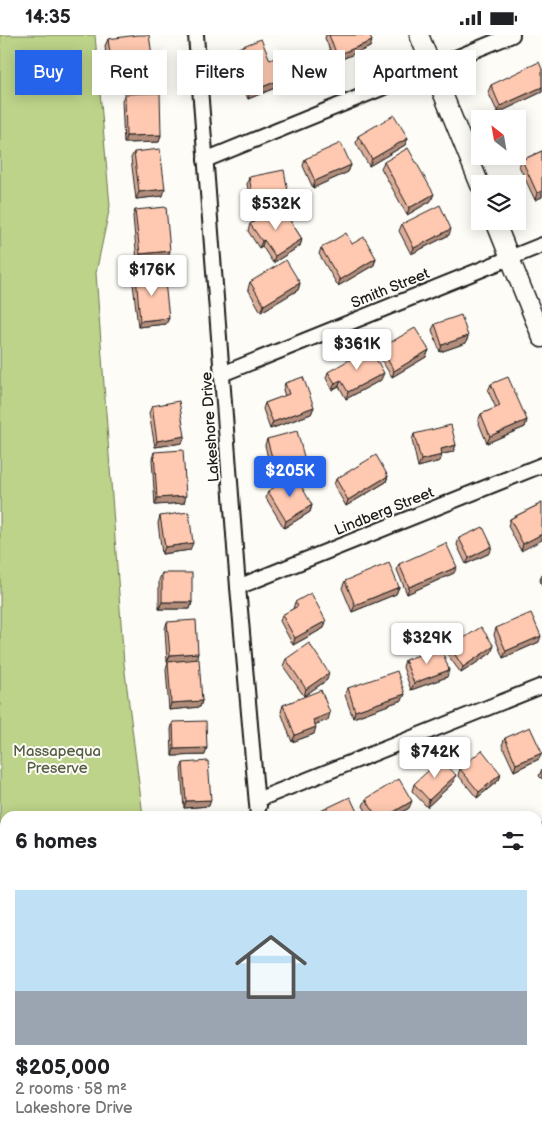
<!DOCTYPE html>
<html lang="en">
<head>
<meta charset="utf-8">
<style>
	:root { --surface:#fff; --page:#f6f6f6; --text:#202124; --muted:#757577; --line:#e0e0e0; --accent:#2563eb }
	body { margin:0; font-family:"Balsamiq Sans",sans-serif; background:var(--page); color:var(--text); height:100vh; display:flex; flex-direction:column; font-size:19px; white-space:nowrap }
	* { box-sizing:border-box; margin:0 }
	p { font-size:16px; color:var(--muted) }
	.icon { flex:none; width:28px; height:28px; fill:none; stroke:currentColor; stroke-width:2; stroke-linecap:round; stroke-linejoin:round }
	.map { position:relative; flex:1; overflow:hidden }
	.drawer { position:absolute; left:0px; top:776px; width:542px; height:336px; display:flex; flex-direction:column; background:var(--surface); border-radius:15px 15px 0 0; box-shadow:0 2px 12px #0003 }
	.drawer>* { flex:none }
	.guide { position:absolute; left:15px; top:15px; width:512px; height:45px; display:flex; gap:10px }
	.needle { width:32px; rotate:329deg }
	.buttons { position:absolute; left:471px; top:75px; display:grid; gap:10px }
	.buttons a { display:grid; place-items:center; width:55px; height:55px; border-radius:0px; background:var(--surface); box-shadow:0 2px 12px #0003; font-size:25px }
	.price { position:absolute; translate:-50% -42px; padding:0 11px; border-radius:5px; background:#fff; color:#222; font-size:16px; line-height:32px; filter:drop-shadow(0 1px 2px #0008) }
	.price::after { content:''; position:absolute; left:50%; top:30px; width:15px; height:11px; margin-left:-8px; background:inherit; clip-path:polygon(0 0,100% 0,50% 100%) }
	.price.active { background:var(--accent); color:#fff }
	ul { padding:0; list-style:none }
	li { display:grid; align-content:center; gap:10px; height:265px; padding:0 15px }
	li+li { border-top:1px solid var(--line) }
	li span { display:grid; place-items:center; height:155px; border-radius:0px; color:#555 }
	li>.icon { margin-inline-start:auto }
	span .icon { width:90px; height:90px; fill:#fffc; stroke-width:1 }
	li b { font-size:21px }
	h2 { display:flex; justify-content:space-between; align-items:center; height:60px; padding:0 15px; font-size:21px }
	.chip { padding:0 18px; border-radius:0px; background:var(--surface); box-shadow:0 2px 12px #0003; font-size:18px; line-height:45px }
	.chip.active { background:var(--accent); color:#fff }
	.status { display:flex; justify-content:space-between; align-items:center; height:35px; padding:0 25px; background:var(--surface); direction:ltr }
	.status svg { height:14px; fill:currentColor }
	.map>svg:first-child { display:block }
	.green { fill:#bcd389; stroke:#6c7852 }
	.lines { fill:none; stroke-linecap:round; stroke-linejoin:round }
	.stream { stroke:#608199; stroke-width:5.5 }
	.minor-casing { stroke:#1c1c1c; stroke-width:18 }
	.tertiary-casing { stroke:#1c1c1c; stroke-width:21 }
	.minor { stroke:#fdfcf7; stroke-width:14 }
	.tertiary { stroke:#fdfcf7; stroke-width:18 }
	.wall { fill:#dbad98; stroke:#1c1c1c }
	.shaded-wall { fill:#b28d7c; stroke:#1c1c1c }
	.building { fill:#ffc9b1; stroke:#1c1c1c }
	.labels { text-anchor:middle; stroke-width:4; stroke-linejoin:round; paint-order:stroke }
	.street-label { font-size:15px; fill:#1c1c1c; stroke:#fdfcf7 }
	.park-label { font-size:15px; fill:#545c42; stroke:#fdfcf7 }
</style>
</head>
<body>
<div class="status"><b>14:35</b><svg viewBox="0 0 49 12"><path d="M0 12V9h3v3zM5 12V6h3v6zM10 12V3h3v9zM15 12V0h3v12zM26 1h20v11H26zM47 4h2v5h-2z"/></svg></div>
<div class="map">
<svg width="542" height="1112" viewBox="0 0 542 1112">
	<rect width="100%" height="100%" fill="#fdfcf7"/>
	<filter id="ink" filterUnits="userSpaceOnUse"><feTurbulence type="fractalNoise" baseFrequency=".02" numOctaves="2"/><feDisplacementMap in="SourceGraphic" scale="10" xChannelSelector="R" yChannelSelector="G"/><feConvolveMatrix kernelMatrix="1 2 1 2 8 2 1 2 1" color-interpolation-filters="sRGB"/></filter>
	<g filter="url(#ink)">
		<polygon class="green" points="0,0 95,0 110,171 96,238 124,629 143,781 5,781 5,1108 142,1108 143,1112 0,1112"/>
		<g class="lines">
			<g class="stream">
				<polyline points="0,838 5,844"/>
				<polyline points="49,1112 49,1108"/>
			</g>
			<defs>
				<g id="minor">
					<polyline points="196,0 238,552 258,781"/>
					<polyline points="205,125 512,0"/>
					<polyline points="222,339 542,210"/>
					<polyline points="238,552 542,430"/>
					<polyline points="259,771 257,765 542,651"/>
					<polyline points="538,875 542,873"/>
					<polyline points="538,1095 542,1093"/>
					<polyline points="277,1108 277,1112"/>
					<polyline points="391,1108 393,1112"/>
					<polyline points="495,1112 506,1108"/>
				</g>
				<g id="tertiary">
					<polyline points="419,0 480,150"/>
					<polyline points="495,186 542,303"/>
				</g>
			</defs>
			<use href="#minor" class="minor-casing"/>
			<use href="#tertiary" class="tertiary-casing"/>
			<use href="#minor" class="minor"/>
			<use href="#tertiary" class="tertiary"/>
		</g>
		<g class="wall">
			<polygon points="326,0 370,0 370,12 335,27 325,3"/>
			<polygon points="108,4 155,41 152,48 111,54 105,11"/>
			<polygon points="233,15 270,25 302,36 299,43 248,64 231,22"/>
			<polygon points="542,34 542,57 498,78 488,57 491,50"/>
			<polygon points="125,59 161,100 159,107 124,108 122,65"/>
			<polygon points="358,101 408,103 405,110 369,131 356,108"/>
			<polygon points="542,116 542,162 535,165 519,131 522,125"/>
			<polygon points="134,117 163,161 136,164 131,123"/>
			<polygon points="305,124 351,130 348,137 313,153 303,131"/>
			<polygon points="384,127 431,166 407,180 381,133"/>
			<polygon points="249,142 289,162 287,169 280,170 302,204 300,211 273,228 262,211 259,213 248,196 250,189 279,170 252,176 247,149"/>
			<polygon points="135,175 168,223 137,226 133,181"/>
			<polygon points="402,189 449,200 411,219 399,196"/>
			<polygon points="352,209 376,223 374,230 338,251 319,219 321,213"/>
			<polygon points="136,241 169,283 166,289 138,292 133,248"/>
			<polygon points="250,247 300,248 298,255 261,277 248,254"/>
			<polygon points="435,289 468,301 466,308 440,317 432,295"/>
			<polygon points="381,313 429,315 426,322 392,342 378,320"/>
			<polygon points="328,337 381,345 346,364 339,351 332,355 326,343"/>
			<polygon points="285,348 314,372 311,379 270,394 263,374 265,368 285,361 283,355"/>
			<polygon points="491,349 527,385 525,392 487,408 478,386 481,379 496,373 488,356"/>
			<polygon points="152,371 185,401 182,408 155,412 149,378"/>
			<polygon points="414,399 456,410 453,417 442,419 440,426 418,432 412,405"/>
			<polygon points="267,404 306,429 303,436 282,441 279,430 270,432 265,410"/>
			<polygon points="154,417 184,468 155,470 152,424"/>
			<polygon points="388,441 386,447 346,471 334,450 336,444"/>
			<polygon points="268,456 312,470 310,477 284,493 266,463"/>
			<polygon points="542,468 521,516 508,491 510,484"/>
			<polygon points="160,481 190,515 162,519 158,488"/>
			<polygon points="459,503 490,518 466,529 457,510"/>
			<polygon points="399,529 454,538 407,559 397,535"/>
			<polygon points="162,538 192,567 190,574 159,574 159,545"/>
			<polygon points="542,539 542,551 540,545"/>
			<polygon points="345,546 399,552 396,559 352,577 342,553"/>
			<polygon points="295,567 326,586 324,593 293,610 280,586 282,580 293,574"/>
			<polygon points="167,587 198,618 196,625 202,666 200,672 169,675 166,634 168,627 167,627 165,594"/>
			<polygon points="496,593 539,607 503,623 494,600"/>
			<polygon points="450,612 491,618 461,638 447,619"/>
			<polygon points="286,624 327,645 304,661 283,631"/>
			<polygon points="405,625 447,642 411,655 403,632"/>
			<polygon points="348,653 405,659 402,665 353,683 345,660"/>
			<polygon points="283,670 328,685 315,689 314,699 292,707 281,677"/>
			<polygon points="173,687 205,720 172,721 171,694"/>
			<polygon points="505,703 542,718 539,724 514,736 502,710"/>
			<polygon points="183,728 209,771 184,773 181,734"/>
			<polygon points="460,734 501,739 499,745 477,763 458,740"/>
			<polygon points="542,734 542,744 539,741"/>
			<polygon points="454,747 427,772 412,756 414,749"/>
			<polygon points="366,764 409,773 396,781 369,781 363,771"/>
			<polygon points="542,1005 542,1033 538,1025 538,1007"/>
			<polygon points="208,1108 237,1108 238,1112 208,1112"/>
		</g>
		<g class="shaded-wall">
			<polygon points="372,6 370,12 335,27 337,20"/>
			<polygon points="302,36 299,43 248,64 250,57"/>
			<polygon points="155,41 152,48 111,54 114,47"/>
			<polygon points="542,52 542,57 498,78 500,71"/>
			<polygon points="161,100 159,107 124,108 126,101"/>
			<polygon points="408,103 405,110 369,131 372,124"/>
			<polygon points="351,130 348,137 313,153 315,146"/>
			<polygon points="165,154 163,161 136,164 139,157"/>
			<polygon points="542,156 542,162 535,165 537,158"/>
			<polygon points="434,159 431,166 407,180 409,173"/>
			<polygon points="289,162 287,169 252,176 254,169"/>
			<polygon points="451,194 449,200 411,219 414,213"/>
			<polygon points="302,204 300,211 273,228 275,221"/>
			<polygon points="264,205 262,211 259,213 262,206"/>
			<polygon points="170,216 168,223 137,226 140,219"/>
			<polygon points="376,223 374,230 338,251 340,245"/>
			<polygon points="300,248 298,255 261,277 264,270"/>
			<polygon points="169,283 166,289 138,292 140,286"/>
			<polygon points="468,301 466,308 440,317 442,310"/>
			<polygon points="429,315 426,322 392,342 394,336"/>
			<polygon points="384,338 381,345 346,364 348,357"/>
			<polygon points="341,345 339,351 332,355 335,348"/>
			<polygon points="314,372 311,379 270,394 273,387"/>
			<polygon points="527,385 525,392 487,408 490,401"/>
			<polygon points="185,401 182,408 155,412 157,406"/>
			<polygon points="456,410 453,417 438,420 441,414"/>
			<polygon points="442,420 440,426 418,432 421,425"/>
			<polygon points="281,423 279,430 270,432 273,426"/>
			<polygon points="306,429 303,436 282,441 284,435"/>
			<polygon points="388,441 386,447 346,471 348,465"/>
			<polygon points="186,461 184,468 155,470 157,463"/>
			<polygon points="312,470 310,477 284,493 286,486"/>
			<polygon points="542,499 542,505 521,516 523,509"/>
			<polygon points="193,508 190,515 162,519 165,512"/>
			<polygon points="492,511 490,518 466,529 469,523"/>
			<polygon points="457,532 454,538 407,559 409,552"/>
			<polygon points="399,552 396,559 352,577 355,570"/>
			<polygon points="162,567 192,567 190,574 159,574"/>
			<polygon points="326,586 324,593 293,610 295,603"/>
			<polygon points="541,601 539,607 503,623 506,616"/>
			<polygon points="494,611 491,618 461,638 463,632"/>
			<polygon points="198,618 196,625 167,627 170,620"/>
			<polygon points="449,635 447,642 411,655 414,648"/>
			<polygon points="329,638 327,645 304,661 306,654"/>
			<polygon points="405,659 402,665 353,683 355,676"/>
			<polygon points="202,666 200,672 169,675 171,668"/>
			<polygon points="330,678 328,685 311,691 313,685"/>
			<polygon points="316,692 314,699 292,707 295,700"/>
			<polygon points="207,713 205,720 172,721 174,714"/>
			<polygon points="542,718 539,724 514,736 516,729"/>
			<polygon points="501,739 499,745 477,763 479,757"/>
			<polygon points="456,740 454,747 427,772 429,765"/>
			<polygon points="211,765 209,771 184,773 186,766"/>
			<polygon points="412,766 409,773 396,781 387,781"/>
			<polygon points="542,824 542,830 538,832 538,826"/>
			<polygon points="542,938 542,944 538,946 538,941"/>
		</g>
		<g class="building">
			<polygon points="137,0 149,0 155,41 114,47 108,4"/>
			<polygon points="329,0 370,0 372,6 337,20"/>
			<polygon points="261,4 270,25 293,15 302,36 250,57 233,15"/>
			<polygon points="539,27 542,34 542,52 500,71 491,50"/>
			<polygon points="160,58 161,100 126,101 125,59"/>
			<polygon points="394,80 408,103 372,124 358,101"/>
			<polygon points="341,108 351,130 315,146 305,124"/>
			<polygon points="408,113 434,159 409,173 384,127"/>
			<polygon points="160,114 165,154 139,157 134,117"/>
			<polygon points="542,116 542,156 537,158 522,125"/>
			<polygon points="284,135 289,162 254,169 249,142"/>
			<polygon points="280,170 302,204 275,221 264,205 262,206 250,189"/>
			<polygon points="440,170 451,194 414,213 402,189"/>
			<polygon points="166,172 170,216 140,219 135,175"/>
			<polygon points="346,198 352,209 364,202 376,223 340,245 321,213"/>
			<polygon points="286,225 300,248 264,270 250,247"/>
			<polygon points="164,238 169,283 140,286 136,241"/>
			<polygon points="461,280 468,301 442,310 435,289"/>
			<polygon points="415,293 429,315 394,336 381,313"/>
			<polygon points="370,313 384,338 348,357 341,345 335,348 328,337"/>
			<polygon points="303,342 314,372 273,387 265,368 289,359 285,348"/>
			<polygon points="508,342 527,385 490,401 481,379 500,371 491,349"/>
			<polygon points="179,366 185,401 157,406 152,371"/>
			<polygon points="451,390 456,410 441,414 442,420 421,425 414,399"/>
			<polygon points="297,396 306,429 284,435 281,423 273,426 267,404"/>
			<polygon points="183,415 186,461 157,463 154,417"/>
			<polygon points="376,420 388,441 348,465 336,444"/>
			<polygon points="295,440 312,470 286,486 268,456"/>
			<polygon points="542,468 542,499 523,509 510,484"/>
			<polygon points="189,477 193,508 165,512 160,481"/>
			<polygon points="483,492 492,511 469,523 459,503"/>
			<polygon points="446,508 457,532 409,552 399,529"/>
			<polygon points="389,528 399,552 355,570 345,546"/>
			<rect x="162" y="538" width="30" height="29"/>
			<polygon points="311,558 326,586 295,603 282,580 298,571 295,567"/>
			<polygon points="531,578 541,601 506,616 496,593"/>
			<polygon points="196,585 198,618 170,620 167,587"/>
			<polygon points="481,592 494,611 463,632 450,612"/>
			<polygon points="309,608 329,638 306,654 286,624"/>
			<polygon points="441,612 449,635 414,648 405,625"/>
			<polygon points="199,624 202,666 171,668 168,627"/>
			<polygon points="397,636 405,659 355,676 348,653"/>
			<polygon points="321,655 330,678 313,685 316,692 295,700 283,670"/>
			<polygon points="206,686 207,713 174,714 173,687"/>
			<polygon points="530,692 542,718 516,729 505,703"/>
			<polygon points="482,715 501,739 479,757 460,734"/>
			<polygon points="441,724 456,740 429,765 414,749"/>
			<polygon points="208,726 211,765 186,766 183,728"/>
			<polygon points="399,744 412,766 387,781 376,781 366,764"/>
			<polygon points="350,762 359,781 310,781"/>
			<polygon points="542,789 542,824 538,826 538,790"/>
			<polygon points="542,909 542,938 538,941 538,911"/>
			<polygon points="542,1005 542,1022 538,1014 538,1007"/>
			<polygon points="211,1108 237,1108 238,1112 212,1112"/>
			<polygon points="330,1108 354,1108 356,1112 321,1112"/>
		</g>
	</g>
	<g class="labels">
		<g class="street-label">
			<text transform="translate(390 253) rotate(-22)" y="5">Smith Street</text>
			<text transform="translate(210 392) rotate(-94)" y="5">Lakeshore Drive</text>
			<text transform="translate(384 476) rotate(-22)" y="5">Lindberg Street</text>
		</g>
		<g class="park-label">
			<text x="57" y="721">Massapequa<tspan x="57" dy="17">Preserve</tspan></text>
		</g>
	</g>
</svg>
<div class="buttons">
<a><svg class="needle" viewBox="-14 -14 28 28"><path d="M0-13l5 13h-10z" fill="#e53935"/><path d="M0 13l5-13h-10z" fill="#757577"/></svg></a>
<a><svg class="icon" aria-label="layers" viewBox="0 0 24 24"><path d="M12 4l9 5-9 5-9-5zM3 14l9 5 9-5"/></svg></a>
</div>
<b class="price" style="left:276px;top:196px">$532K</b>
<b class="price" style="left:152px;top:262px">$176K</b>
<b class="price" style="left:357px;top:336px">$361K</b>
<b class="price active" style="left:290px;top:463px">$205K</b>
<b class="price" style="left:427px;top:630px">$329K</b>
<b class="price" style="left:435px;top:744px">$742K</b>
<div class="guide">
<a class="chip active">Buy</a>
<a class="chip">Rent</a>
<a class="chip">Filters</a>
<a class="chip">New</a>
<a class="chip">Apartment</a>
</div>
<section class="drawer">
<h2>6 homes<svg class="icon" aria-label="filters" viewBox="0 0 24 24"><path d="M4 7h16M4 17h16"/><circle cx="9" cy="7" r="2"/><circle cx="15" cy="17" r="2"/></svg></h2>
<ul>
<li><span style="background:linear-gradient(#bfe0f5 65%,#9aa5b1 0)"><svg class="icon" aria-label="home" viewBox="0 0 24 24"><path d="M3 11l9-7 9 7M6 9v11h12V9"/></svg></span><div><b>$205,000</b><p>2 rooms · 58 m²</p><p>Lakeshore Drive</p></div></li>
</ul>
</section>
</div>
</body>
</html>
